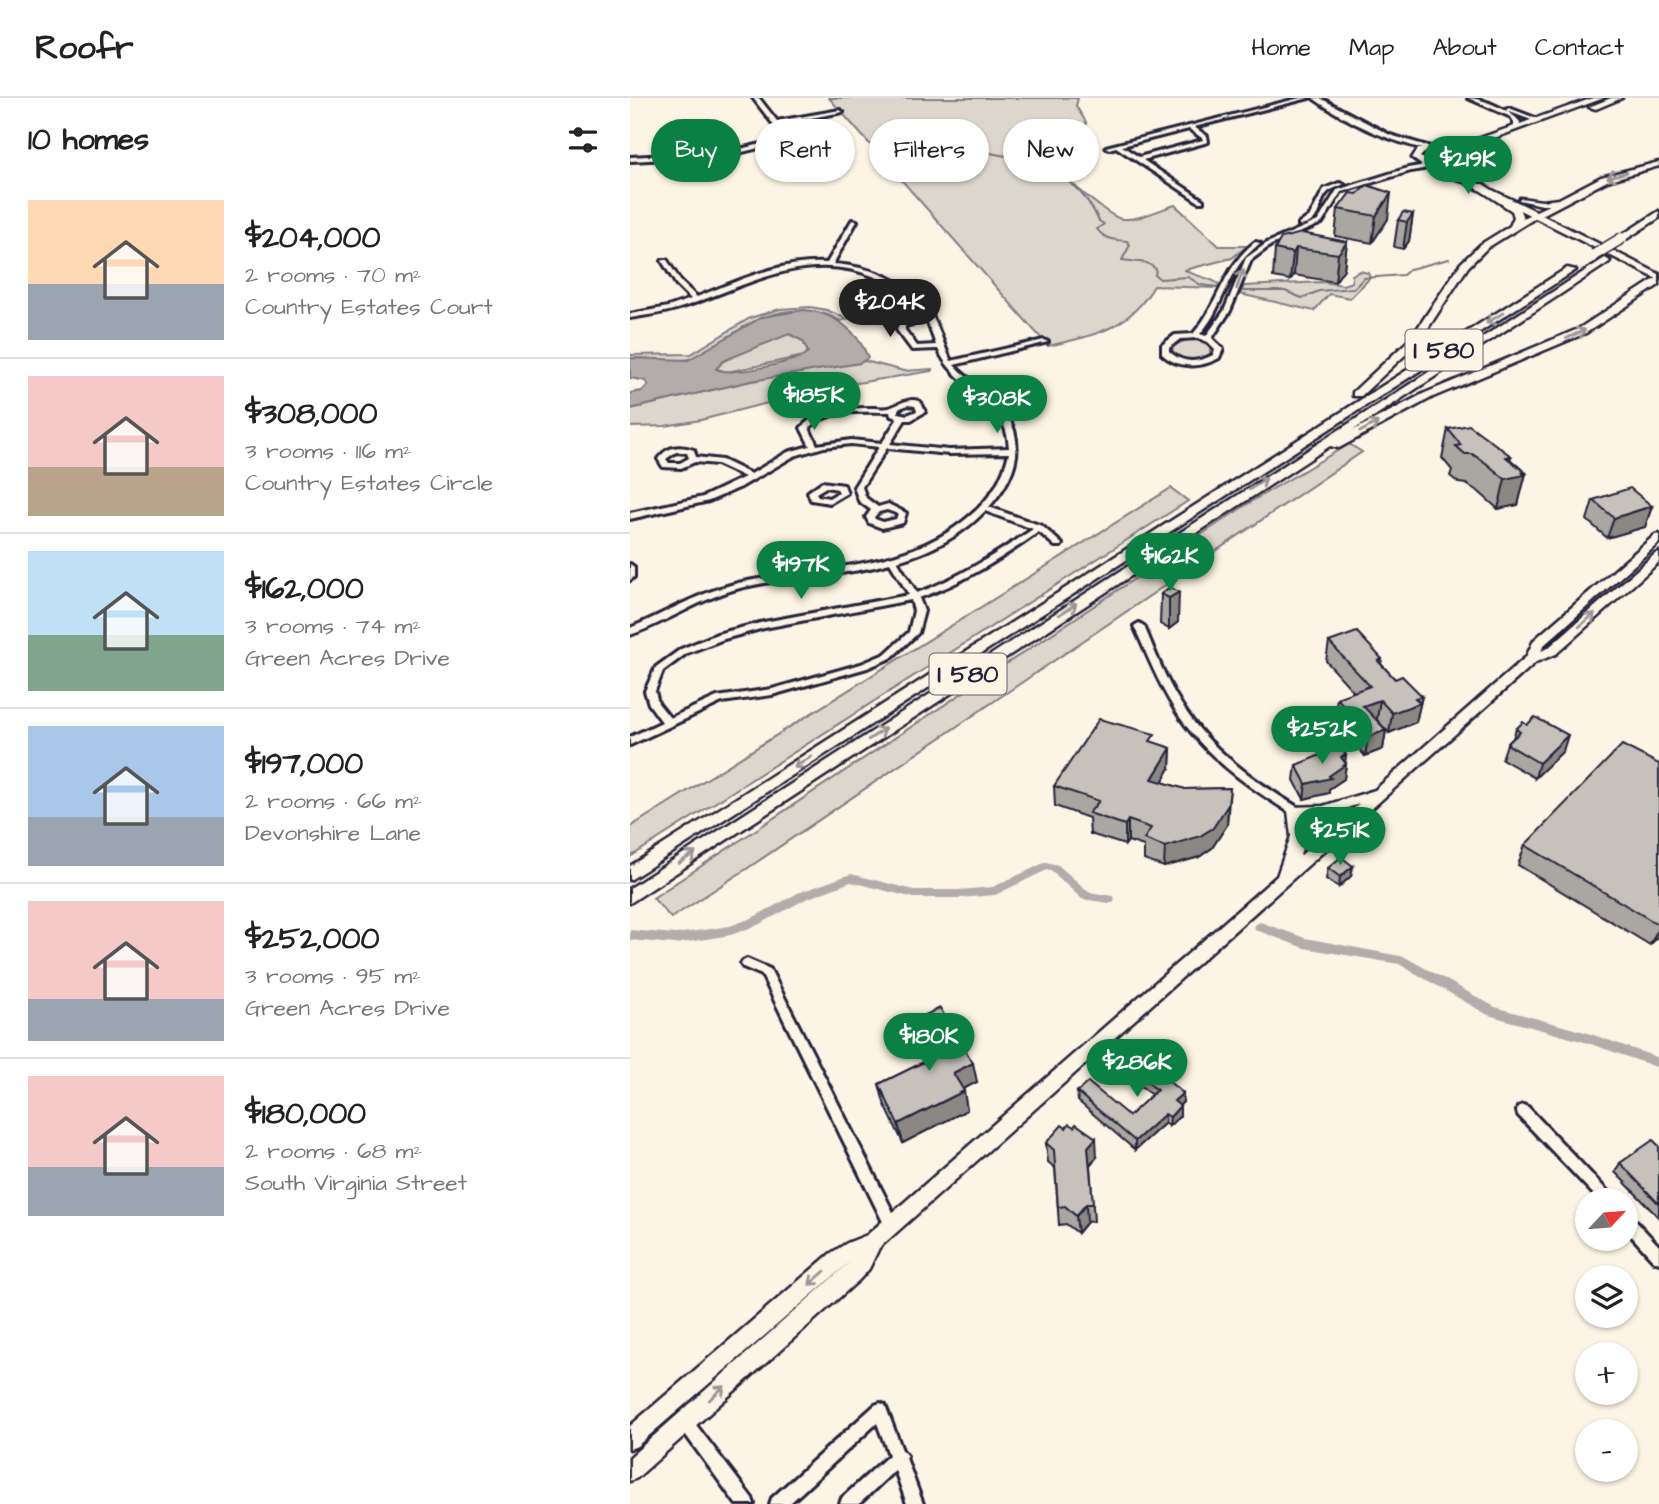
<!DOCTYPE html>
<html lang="en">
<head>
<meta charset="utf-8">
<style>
	:root { --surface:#fff; --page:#f6f6f6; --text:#222; --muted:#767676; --line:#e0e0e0; --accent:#0b8043 }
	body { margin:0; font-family:"Architects Daughter",sans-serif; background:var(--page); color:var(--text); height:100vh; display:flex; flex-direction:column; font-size:26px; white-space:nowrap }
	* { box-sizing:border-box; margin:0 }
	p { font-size:23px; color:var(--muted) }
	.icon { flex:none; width:38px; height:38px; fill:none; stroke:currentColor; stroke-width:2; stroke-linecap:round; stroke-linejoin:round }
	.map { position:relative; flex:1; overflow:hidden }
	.panel { display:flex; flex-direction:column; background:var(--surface); width:630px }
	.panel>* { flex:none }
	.guide { position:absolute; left:21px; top:21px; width:665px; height:63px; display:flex; gap:14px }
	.needle { width:46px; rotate:64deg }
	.fabs { position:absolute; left:945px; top:1090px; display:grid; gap:14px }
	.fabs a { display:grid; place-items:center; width:63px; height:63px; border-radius:50%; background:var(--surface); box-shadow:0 2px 5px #0004; font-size:35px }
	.price { position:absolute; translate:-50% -60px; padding:0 16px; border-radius:24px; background:var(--accent); color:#fff; font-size:23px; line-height:46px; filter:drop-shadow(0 2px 4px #0008) }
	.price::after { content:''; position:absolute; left:50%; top:42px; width:21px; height:16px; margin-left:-10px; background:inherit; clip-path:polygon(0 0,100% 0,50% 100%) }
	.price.selected { background:#222; color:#fff }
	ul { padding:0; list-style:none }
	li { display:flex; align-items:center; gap:21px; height:175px; padding:0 28px }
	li+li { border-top:2px solid var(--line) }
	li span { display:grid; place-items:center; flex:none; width:196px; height:140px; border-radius:0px; color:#555 }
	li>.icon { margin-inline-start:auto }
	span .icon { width:84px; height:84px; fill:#fffc; stroke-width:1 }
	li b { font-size:30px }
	h2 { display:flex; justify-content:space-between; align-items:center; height:84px; padding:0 28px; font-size:30px }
	.tag { padding:0 24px; border-radius:32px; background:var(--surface); box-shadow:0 2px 5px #0004; font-size:24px; line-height:63px }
	.tag.selected { background:var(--accent); color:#fff }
	header { display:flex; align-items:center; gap:42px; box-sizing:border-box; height:98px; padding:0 35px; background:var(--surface); border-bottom:2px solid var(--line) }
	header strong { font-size:33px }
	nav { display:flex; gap:38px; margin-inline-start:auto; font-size:24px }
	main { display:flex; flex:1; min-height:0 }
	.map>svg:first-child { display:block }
	.green { fill:#dcd6cc; stroke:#7f7c84; stroke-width:2 }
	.water { fill:#b2adab; stroke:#78757e; stroke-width:2; fill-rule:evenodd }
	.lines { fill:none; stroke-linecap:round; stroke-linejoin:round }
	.stream { stroke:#78757e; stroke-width:2 }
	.canal { fill:#b2adab; fill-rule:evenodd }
	.minor-casing { stroke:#22223b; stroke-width:6 }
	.major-casing { stroke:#22223b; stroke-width:5 }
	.highway-casing { stroke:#22223b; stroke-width:5 }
	.minor { fill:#fcf5e5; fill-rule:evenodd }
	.major { fill:#fcf5e5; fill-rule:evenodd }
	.highway { fill:#fcf5e5; fill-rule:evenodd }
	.highway-bridge-casing { stroke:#22223b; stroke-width:13; stroke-linecap:butt }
	.highway-bridge { stroke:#fcf5e5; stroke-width:10 }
	.wall { fill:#aaa6a1; stroke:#22223b; stroke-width:2 }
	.shaded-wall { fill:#8b8783; stroke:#22223b; stroke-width:2 }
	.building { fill:#c6c1bb; stroke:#22223b; stroke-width:2 }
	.oneway { stroke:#9a9698 }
	.labels { text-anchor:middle; stroke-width:7; stroke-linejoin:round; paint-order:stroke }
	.shield { fill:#fcf5e5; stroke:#63616e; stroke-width:2 }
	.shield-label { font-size:24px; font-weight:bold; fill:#22223b }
</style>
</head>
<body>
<header>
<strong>Roofr</strong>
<nav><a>Home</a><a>Map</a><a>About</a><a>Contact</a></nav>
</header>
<main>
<section class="panel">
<h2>10 homes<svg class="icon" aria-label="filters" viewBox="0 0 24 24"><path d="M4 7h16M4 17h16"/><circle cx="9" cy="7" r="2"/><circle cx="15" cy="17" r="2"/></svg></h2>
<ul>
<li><span style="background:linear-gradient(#ffd9b3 60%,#9aa5b1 0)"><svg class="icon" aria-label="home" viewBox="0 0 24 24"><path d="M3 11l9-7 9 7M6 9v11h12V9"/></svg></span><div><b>$204,000</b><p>2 rooms · 70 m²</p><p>Country Estates Court</p></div></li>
<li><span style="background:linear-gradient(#f6c9c9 65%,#b9a48a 0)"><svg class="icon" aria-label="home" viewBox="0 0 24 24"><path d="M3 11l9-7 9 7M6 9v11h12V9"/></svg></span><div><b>$308,000</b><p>3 rooms · 116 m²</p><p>Country Estates Circle</p></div></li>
<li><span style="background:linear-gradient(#bfe0f5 60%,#7fa58c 0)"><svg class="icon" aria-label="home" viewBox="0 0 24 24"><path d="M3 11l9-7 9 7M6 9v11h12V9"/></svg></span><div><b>$162,000</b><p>3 rooms · 74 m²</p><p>Green Acres Drive</p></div></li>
<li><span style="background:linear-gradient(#a9c7e8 65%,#9aa5b1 0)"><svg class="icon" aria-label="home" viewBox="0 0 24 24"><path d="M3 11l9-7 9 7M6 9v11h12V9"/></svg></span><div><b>$197,000</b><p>2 rooms · 66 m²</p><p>Devonshire Lane</p></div></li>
<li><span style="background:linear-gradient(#f6c9c9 70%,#9aa5b1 0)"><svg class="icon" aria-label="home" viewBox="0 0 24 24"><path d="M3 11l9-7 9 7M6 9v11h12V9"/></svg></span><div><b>$252,000</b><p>3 rooms · 95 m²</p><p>Green Acres Drive</p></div></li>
<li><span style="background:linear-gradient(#f6c9c9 65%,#9aa5b1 0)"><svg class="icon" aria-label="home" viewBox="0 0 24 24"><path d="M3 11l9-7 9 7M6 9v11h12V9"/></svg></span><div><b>$180,000</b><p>2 rooms · 68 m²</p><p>South Virginia Street</p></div></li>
</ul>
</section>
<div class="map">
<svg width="1029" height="1406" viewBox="0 0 1029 1406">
	<rect width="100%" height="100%" fill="#fcf5e5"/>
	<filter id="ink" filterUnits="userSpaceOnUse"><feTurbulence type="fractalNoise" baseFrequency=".0143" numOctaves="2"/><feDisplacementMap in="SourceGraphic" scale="14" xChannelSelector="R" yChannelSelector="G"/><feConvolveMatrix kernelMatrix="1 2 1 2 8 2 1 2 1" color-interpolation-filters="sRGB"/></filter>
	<g filter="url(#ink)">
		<g class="green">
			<path d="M199 0H448L446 8 456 24 457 44 461 52 417 62C427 73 479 120 492 121 509 122 529 112 545 107L589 148H617L602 160 555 172C566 179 579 179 589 186L587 190 524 188C498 232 465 237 418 248Z"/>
			<polygon points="730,173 738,175 740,180 720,200 699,196 684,213 610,196 614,188 692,184 713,187 722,184 722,177"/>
			<path d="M180 209 197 212 217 221 211 223C181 205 141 212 112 230 95 240 79 255 60 261 49 264 15 260 0 260V257L61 256 120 220 150 211Z"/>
			<polygon points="159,236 173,243 178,254 174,258 97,274 86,271 93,263 150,237"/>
			<path d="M559 241 572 243 580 248V256C569 264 555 263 543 256L542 248Z"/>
			<polygon points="235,263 274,273 302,271 302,273 196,290 71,322 35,328 0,329 0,311 121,283"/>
			<polygon points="719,346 732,354 118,770 41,820 23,800 622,403"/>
			<polygon points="541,390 558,403 0,759 0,729"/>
		</g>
		<path class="water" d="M174 212C203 214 228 232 238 260L230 265 121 283 0 311V295L12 293 18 287 16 283 0 280V260L58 262 132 219ZM159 236 173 243 178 254 174 258C155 265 103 279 86 271L93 263Z"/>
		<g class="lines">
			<g class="stream">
				<polyline points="261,41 307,45 392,61"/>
				<path d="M398 62C430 73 455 91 469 123L474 126 467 131C475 142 485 142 497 143L500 147 492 162 517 165 526 171 525 177 530 181 558 179 571 187 588 189"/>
				<polyline points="613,193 655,193 672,200 689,193 724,190 734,180 773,177 780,171 819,161"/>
			</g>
			<g class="canal">
				<polygon points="416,764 428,767 459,794 483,798 485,801 483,804 479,805 452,801 421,773 417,772 365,797 329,800 284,800 221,784 176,801 130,826 101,837 45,846 0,842 0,832 45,836 100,828 122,820 168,795 221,776 284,792 329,792 363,789"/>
				<polygon points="630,824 675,840 775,859 865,909 958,935 1029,960 1029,970 958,945 858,917 769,866 674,850 626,832 624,829 626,826"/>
			</g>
			<defs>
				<g id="minor">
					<polygon points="123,0 129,0 147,23 210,12 213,14 149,26 156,35 156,41 149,45 96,58 0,63 0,59 96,54 145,43 151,39 150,35"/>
					<path d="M670 0H679L564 29 577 38 578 44 513 62 573 102V104H569L486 49 479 51 476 49ZM559 31 572 40 573 42 509 59 492 48Z"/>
					<path d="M683 0H690L760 37 807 51 804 53C762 45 718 25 683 0Z"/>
					<path d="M838 0C852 0 882 13 890 24L889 29 884 30V24L881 19Z"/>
					<polygon points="879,10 908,21 909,22 904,23 877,13 876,12"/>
					<path d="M802 66 804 67V69L781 73 711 94 692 125 641 147 621 162 600 213 582 240 593 251 589 260C570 270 548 271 532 256V247L545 237 563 236C589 207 593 169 625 144L630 145C624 151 616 157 611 164 595 187 589 215 570 236L576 238 594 213 616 160 637 145 688 123 707 92 778 70ZM568 240 578 244 585 251 583 257C568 265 552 266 539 253V250L550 241Z"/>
					<path d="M709 85 714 86C710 88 701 91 698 94 686 106 693 125 669 128V126L680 118 694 91Z"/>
					<path d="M222 122 227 123 203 166C240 168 283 184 302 218 310 232 314 249 321 263L414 242 418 244 324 267C336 281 353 289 366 303 399 338 389 376 359 409L412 428 432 446 431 448H425L409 434C371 461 333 485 289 500L294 513 288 535 261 560 237 570 142 597 92 604 0 647V639L32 624 19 606 15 593 26 569 51 551 87 536 134 524 279 497 260 465C211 479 159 478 110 490 71 500 38 524 0 537V530C36 515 70 494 108 485 188 467 276 474 341 417 361 400 373 380 379 355L319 356 257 350 232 389 236 400 248 409 258 406 276 415 273 425 252 430 239 425 236 419 241 412 229 403 224 389 249 349 221 346 194 349 164 358 111 389 79 403 0 421V415L73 399 115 379 87 366 65 364 51 370 33 369 28 361C37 348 50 347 64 352L66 359 92 362 121 376 158 354 180 348 171 330C188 310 218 310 243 310 248 310 254 311 259 310 267 308 280 298 290 304 292 305 294 312 295 314L281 322H275L260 346 319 352 379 350C377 299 326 293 308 251L282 252 267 232 269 226 295 218C284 201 268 189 250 181 178 149 120 187 53 209 36 215 18 217 0 220V216L38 209 61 201 46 186 32 163 33 162H37L51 184 67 199C109 183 150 162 197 165ZM297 222 306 247 287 248 275 232V228ZM278 307 285 308 287 313 277 317 268 315V311ZM260 314 261 318 268 320 252 345 221 342 187 347 179 330C197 310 236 314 260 314ZM46 354 57 355 59 360 50 365H39L36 361ZM257 412 268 416 266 421 253 424 245 421 244 419 249 414ZM355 413 403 431C366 456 329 480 287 495L267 463C300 454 331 438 355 413ZM281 502 284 513 279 534 255 556 231 566 142 591 87 599 40 620 28 605 25 593 33 573 57 555 94 541 134 530Z"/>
					<path d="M192 384 214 387 217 395 200 405 181 402 178 394ZM196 389 207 391 209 394 199 400 188 398 186 395Z"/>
					<polygon points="0,466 4,469 4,479 0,482"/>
					<path d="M509 525 514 528C525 554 535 581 551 606 587 664 650 699 708 733L709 736 708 739H700C642 704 580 669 544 610 528 585 517 556 504 528Z"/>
					<polygon points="117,861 140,871 267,1122 269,1127 267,1132 262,1133 257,1132 132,877 113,869 111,866 113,863"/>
					<polygon points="893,1007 898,1009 982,1098 983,1102 969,1102 888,1017 887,1013 888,1009"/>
					<polygon points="996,1117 1001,1118 1029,1148 1029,1165 1024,1163 996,1132"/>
					<polygon points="250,1305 255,1307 272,1352 277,1358 276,1360 293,1406 277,1406 265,1372 229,1406 210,1406 212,1400 259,1357 247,1325 159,1406 140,1406 142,1400 245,1307"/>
					<polygon points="55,1316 60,1319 122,1400 124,1406 106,1406 50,1329 47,1324 50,1319"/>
				</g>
				<g id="major">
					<path d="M963 0H974L840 49 820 51 824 52 832 62 816 70 906 113 919 107H912L889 102 890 100 912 103 929 101 971 79 1029 64V68L977 83 912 117 1029 176V182L836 85 793 68 782 60 788 51 836 45ZM804 53 818 56 823 62 807 66 790 59 794 55Z"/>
					<polygon points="981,0 992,0 966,11 959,9"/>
					<path d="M1029 436V445L914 547 911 553 918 550 1025 456 1029 454V464L926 556 906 564 249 1150 239 1171 229 1182 7 1380 0 1383V1359L222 1162 7 1348 0 1351V1328L201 1155 217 1145 237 1137 647 778 661 738 658 713 660 709 693 708 745 692 896 559 904 542 1025 437ZM729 706 670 758 675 738 674 718H693Z"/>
				</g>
				<g id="highway">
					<polygon points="847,86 853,86 889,110 893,120 905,114 910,117 857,150 838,169 789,244 731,298 723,298 723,294 781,240 831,165 851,146 880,128 884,119 882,113 847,90"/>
					<polygon points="1029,113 1029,120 995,142 987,140"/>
					<polygon points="975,160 980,163 978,165 722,333 795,295 948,231 1025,181 1029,180 1029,187 956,235 803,299 709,350 700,348 0,805 0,790"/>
					<polygon points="937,170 946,172 0,782 0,768"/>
				</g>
			</defs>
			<use href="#minor" class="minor-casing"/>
			<use href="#major" class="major-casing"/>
			<use href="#highway" class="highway-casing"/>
			<use href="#minor" class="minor"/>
			<use href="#major" class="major"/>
			<use href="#highway" class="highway"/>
			<defs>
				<polyline id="highway-bridge" points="964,157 992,140"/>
			</defs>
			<use href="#highway-bridge" class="highway-bridge-casing"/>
			<use href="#highway-bridge" class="highway-bridge"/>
		</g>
		<g class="wall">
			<polygon points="720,95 758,121 742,145 705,138 708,111"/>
			<polygon points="783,116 779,143 773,151 764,149 768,122"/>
			<polygon points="717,144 714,171 705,184 664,177 660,182 643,179 645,151"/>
			<polygon points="818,331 881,358 880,361 896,375 888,407 868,411 849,394 836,386 829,385 820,378 822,372 812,360"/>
			<polygon points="963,402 1022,408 1015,429 977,440 957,422"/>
			<polygon points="540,489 548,524 539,531 530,526 531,496"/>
			<polygon points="699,544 752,561 751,566 765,581 792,598 786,624 759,635 746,621 756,632 753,651 735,658 709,628 709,625 704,619 707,600 724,594 696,563"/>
			<polygon points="886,631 933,653 905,680 872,661 877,646 883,640"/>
			<polygon points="525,645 541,650 540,670 532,684 555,691 600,690 597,727 582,750 569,759 534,769 514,762 514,748 498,743 495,747 460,736 459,720 425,708 424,688"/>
			<polygon points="715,664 716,666 714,681 699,691 699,695 674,701 664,682 666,667"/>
			<polygon points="1029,666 1029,837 1020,847 888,767 895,747"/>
			<polygon points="723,768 721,778 709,789 696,781 698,770"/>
			<polygon points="291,919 347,984 333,991 337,1012 273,1045 254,1005 249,986 302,960 297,952"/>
			<polygon points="485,957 553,995 553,1004 550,1007 550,1018 539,1028 535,1025 505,1052 448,1003 447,994 499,1018 522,997 485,967"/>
			<polygon points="416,1045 467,1059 460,1067 464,1123 457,1124 448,1135 436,1126 429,1127 425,1070 418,1064"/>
			<polygon points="1029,1048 1029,1120 985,1074 990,1065"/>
		</g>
		<g class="shaded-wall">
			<polygon points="761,95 758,121 742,145 746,118"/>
			<polygon points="783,116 779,143 773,151 777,124"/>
			<polygon points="717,144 714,171 705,184 708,156"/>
			<polygon points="666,150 664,177 660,182 663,155"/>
			<polygon points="881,358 875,381 896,375 888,407 868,411 875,381 876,359"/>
			<polygon points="1022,408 1015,429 977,440 984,420"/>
			<polygon points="549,494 548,524 539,531 539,500"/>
			<polygon points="792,598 786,624 759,635 762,615 785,600"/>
			<polygon points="750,602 747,621 730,627 733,608"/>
			<polygon points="756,632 753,651 735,658 738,639"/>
			<polygon points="938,637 933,653 905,680 909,665"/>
			<polygon points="541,650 540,670 522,702 522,681"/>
			<polygon points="716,657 715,667 716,666 714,681 699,691 699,695 674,701 676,686 699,678 711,659"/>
			<polygon points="598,707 597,727 582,750 569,759 534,769 535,749"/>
			<polygon points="498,722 498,743 495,747 495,727"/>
			<polygon points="723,768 721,778 709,789 710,779"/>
			<polygon points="1029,829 1029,837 1020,847"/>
			<polygon points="343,965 347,984 327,994 323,975"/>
			<polygon points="334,993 337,1012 273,1045 268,1026"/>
			<polygon points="553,995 553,1004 544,1013 544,1003"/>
			<polygon points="550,1008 550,1018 539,1028 540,1019"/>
			<polygon points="535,1016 535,1025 505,1052 505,1043"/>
			<polygon points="466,1040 467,1059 459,1067 458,1049"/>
			<polygon points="456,1106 457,1124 448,1135 446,1118"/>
		</g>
		<g class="building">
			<polygon points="737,87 761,95 746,118 708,111 720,95 727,96"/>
			<polygon points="773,114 783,116 777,124 768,122"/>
			<polygon points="672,135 717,144 708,156 666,150 663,155 645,151 651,140"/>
			<polygon points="839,327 881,358 876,359 896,375 893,375 895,377 875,381 856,365 842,356 835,356 826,348 831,347 818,331"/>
			<polygon points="1000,390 1022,408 984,420 963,402"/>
			<polygon points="540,489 549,494 539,500 531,496"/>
			<polygon points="727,534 752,561 748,563 765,581 772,578 792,598 785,600 790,605 762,615 750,602 733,608 756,632 738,639 712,609 714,608 707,600 740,588 699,544"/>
			<polygon points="905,619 938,637 909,665 877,646 890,634 886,631 893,624 897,627"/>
			<polygon points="469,621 525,636 520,643 541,650 522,681 555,691 600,690 598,707 583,730 570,738 535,749 514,741 521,730 498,722 495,727 459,715 469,703 424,688"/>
			<polygon points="992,647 1029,666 1029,827 895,747"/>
			<polygon points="710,649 716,657 711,659 716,666 699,678 701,680 676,686 666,667"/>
			<polygon points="711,759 723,768 710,779 698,770"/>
			<polygon points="310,910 343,965 323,975 334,993 268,1026 249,986 308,957 293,933 298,931 291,919"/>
			<polygon points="495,948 553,995 544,1003 550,1008 540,1019 535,1016 505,1043 447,994 458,984 499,1018 527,992 485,957"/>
			<polygon points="439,1026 444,1029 446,1026 466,1040 458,1049 463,1106 456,1106 446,1118 435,1108 428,1109 424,1052 416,1045 432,1027 436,1030"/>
			<polygon points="1023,1042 1029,1048 1029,1106 990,1065"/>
		</g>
		<defs><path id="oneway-shaft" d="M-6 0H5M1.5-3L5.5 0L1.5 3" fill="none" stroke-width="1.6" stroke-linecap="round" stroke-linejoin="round" transform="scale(1.75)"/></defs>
		<g class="oneway">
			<use href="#oneway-shaft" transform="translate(987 77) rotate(164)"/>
			<use href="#oneway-shaft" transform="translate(610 181) rotate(-71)"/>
			<use href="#oneway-shaft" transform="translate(865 220) rotate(148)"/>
			<use href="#oneway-shaft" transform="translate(946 236) rotate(-25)"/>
			<use href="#oneway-shaft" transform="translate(739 329) rotate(-29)"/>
			<use href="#oneway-shaft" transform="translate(628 386) rotate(-33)"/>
			<use href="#oneway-shaft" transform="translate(438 511) rotate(-33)"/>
			<use href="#oneway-shaft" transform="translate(957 522) rotate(-41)"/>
			<use href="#oneway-shaft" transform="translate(247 636) rotate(-33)"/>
			<use href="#oneway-shaft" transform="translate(173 664) rotate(147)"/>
			<use href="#oneway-shaft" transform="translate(57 760) rotate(-33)"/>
			<use href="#oneway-shaft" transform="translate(187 1180) rotate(139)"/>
			<use href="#oneway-shaft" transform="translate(87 1295) rotate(-42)"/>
		</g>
	</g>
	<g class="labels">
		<g class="shield">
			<rect x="775.5" y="231.5" width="77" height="41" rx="5"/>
			<rect x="299.5" y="555.5" width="77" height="41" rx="5"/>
		</g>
		<g class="shield-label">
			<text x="814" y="260">I 580</text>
			<text x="338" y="584">I 580</text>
		</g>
	</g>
</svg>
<div class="fabs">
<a><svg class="needle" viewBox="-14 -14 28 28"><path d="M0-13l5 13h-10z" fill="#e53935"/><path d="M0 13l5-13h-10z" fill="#767676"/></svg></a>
<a><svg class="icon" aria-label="layers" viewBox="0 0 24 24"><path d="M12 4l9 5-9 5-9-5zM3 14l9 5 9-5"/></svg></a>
<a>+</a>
<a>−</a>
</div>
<b class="price" style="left:838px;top:98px">$219K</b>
<b class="price selected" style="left:260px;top:241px">$204K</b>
<b class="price" style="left:184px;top:334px">$185K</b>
<b class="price" style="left:367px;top:337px">$308K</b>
<b class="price" style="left:540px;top:495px">$162K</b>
<b class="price" style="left:171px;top:503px">$197K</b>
<b class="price" style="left:692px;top:668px">$252K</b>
<b class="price" style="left:710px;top:769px">$251K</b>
<b class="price" style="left:299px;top:975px">$180K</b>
<b class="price" style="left:507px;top:1001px">$286K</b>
<div class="guide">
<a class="tag selected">Buy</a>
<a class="tag">Rent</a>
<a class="tag">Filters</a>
<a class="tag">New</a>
</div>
</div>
</main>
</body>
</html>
